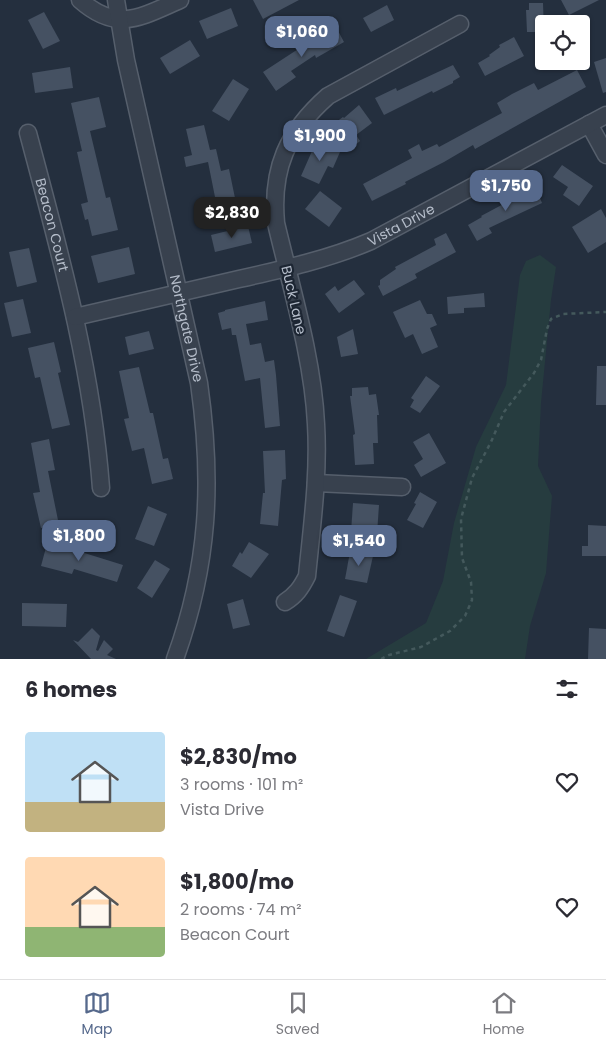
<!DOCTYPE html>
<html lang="en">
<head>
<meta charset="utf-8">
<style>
	:root { --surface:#fff; --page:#f7f7f7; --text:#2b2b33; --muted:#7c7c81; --line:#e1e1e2; --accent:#56698c }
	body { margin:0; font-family:Poppins,sans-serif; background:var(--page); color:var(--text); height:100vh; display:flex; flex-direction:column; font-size:19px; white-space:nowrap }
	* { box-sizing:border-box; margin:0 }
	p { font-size:16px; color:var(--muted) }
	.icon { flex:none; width:28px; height:28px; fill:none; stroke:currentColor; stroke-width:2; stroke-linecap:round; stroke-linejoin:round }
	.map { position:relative; height:659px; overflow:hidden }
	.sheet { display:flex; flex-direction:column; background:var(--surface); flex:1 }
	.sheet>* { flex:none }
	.fabs { position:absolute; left:535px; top:15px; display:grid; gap:10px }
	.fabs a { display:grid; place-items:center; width:55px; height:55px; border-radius:5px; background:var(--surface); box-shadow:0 1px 4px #0004; font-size:25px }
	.price { position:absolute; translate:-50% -42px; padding:0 11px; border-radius:10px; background:var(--accent); color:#fff; font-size:16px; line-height:32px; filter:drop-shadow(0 1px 2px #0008) }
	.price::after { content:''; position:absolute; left:50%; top:30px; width:15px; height:11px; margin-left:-8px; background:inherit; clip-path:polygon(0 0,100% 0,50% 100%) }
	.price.active { background:#222; color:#fff }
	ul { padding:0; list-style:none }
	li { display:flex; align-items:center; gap:15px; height:125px; padding:0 25px }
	li span { display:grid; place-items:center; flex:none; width:140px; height:100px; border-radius:5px; color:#555 }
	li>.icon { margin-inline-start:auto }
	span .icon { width:60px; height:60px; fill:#fffc; stroke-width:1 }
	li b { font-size:21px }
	h2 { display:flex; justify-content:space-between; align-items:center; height:60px; padding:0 25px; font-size:21px }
	.tabs { display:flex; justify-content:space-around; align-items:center; height:70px; border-top:1px solid var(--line); background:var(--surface); font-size:14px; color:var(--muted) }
	.tabs a { display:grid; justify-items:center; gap:2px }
	.tabs .active { color:var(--accent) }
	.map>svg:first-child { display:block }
	.green { fill:#263c3f }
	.building { fill:#455162 }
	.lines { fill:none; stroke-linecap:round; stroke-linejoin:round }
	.minor-casing { stroke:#565f6c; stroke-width:19 }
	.path { stroke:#44595c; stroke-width:2.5; stroke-dasharray:4 4; stroke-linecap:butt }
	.minor { stroke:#38414e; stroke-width:16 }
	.labels { text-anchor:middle; stroke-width:4.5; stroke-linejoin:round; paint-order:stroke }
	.street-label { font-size:14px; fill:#b4bcc9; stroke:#1d2633 }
</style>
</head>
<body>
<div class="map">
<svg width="606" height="659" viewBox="0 0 606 659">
	<rect width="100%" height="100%" fill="#242f3e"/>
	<polygon class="green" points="540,255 556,267 551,300 541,403 538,466 552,496 546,573 530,626 525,659 366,659 426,623 443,581 454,523 476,447 506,385 520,275 526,261"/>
	<g class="building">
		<polygon points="253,0 299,0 263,19"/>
		<polygon points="561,0 599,0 569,15"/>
		<polygon points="529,3 543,3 544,32 527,32 526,10 529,10"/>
		<polygon points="387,5 394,20 371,32 363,18"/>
		<polygon points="231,8 238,26 207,39 199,21"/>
		<polygon points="44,12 60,41 43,49 28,20"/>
		<polygon points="336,27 344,42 316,58 315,55 291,71 296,77 276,91 263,72 312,40"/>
		<polygon points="514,37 524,56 485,76 478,63 490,56 489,55 500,47 499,45"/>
		<polygon points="190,40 200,56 170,74 160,58"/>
		<polygon points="606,58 606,92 603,93 594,62"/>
		<polygon points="453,65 460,77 453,81 453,83 433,93 432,91 384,115 375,98 396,88 397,91"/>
		<polygon points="70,67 73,88 35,93 32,73"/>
		<polygon points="577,70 586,87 475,149 473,145 444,162 405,182 406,184 372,201 363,184 412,158 408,150 419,144 422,151 437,144 439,147 502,113 497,103 512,94 534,83 538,90"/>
		<polygon points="233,79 249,89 229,121 212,111"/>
		<polygon points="99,97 106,127 90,131 106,198 110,197 118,230 92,236 88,219 85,220 81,204 88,202 77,152 82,151 71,103"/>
		<polygon points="359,105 372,123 356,135 360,141 352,148 345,139 344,141 332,125 343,117 344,118"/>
		<polygon points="204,125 210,150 216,149 221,171 229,169 235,198 216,202 208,162 186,167 184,157 192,155 186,129"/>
		<polygon points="316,142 340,152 333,168 328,166 319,184 301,176"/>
		<polygon points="562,165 593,186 579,206 563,195 568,187 553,177"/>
		<polygon points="535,186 542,203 489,228 492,233 477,241 468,225 482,217 481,216 513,199 511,195"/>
		<polygon points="320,191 342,208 329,227 305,209"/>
		<polygon points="601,209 606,218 606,242 588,253 572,227"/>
		<polygon points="248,226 252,243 215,252 211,235"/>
		<polygon points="446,233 456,252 415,274 417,278 383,296 378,286 380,285 380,280 396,269 395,267 436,245 434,239"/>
		<polygon points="129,247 135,274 98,283 91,256"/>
		<polygon points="29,248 37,282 17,287 9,252"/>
		<polygon points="354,280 365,294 339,313 325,294 335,286 338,291"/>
		<polygon points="484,293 485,307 464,308 464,313 448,314 447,297"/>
		<polygon points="23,299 31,333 12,337 4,303"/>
		<polygon points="420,300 427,314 432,314 437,325 430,328 438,347 422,354 413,334 405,338 393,312"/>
		<polygon points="265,301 268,320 246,324 250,345 261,343 265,362 274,360 276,375 280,426 265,428 260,378 245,381 236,335 232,335 231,328 222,330 218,313 225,311 225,310"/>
		<polygon points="353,329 358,354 341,357 337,337"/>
		<polygon points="149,331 154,349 129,355 125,337"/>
		<polygon points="54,342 61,372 58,373 70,425 52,429 40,377 35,378 28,348"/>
		<polygon points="597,366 606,366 606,405 596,405"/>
		<polygon points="139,367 150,413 153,413 163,459 168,458 173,479 152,484 144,448 132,451 124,419 129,418 119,371"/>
		<polygon points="426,376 440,386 420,413 410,407 414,400 411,398"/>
		<polygon points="368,387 369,395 376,394 379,415 377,415 378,443 373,443 374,464 355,465 353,435 355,434 350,396 352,396 352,388"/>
		<polygon points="429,433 446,463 421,477 414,465 423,459 413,442"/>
		<polygon points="49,439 55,470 48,471 59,525 41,528 33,493 40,492 31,443"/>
		<polygon points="285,450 286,479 282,480 278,526 260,524 263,493 265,493 263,451"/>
		<polygon points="420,492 437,502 423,528 407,520 416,504 414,503"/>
		<polygon points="353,503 379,505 377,534 351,532"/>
		<polygon points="148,506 167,514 154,546 135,539"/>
		<polygon points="588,525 606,526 606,556 582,556 582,546 588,546"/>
		<polygon points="48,540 79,548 78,551 123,565 117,582 74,569 72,574 41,566"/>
		<polygon points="249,542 269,554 251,578 232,566 240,552 242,554"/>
		<polygon points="350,552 373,556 367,583 345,579"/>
		<polygon points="155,560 170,569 152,598 137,588"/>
		<polygon points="340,595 357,601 344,637 327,631"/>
		<polygon points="243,599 250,625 233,629 227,604"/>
		<polygon points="22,603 67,604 66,627 22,626"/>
		<polygon points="92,628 100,636 96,650 98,651 104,640 113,649 107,655 116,659 91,659 73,640 78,642"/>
		<polygon points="589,628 606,629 606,659 588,659"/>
	</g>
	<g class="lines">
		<defs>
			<g id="minor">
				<path d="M80 0C117 33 141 17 180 0"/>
				<path id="s1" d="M116 0 126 60 199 383C213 482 209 565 175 659"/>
				<polyline points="589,124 606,155"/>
				<path id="s2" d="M28 133C59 250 92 366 101 488"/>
				<path id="s3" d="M75 317C130 304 185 292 239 279 284 269 329 259 371 241L606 115"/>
				<polyline points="316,483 402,487"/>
				<path d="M285 602C296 595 301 588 307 576 312 525 319 475 316 424 313 359 291 287 276 223 271 169 287 132 328 96L460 24"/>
			</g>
		</defs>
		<use href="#minor" class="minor-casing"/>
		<polyline class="path" points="381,659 389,655 421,647 450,631 465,616 472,600 471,582 462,558 461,519 472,478 491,442 504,412 534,373 541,360 547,329 551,319 563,314 606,312"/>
		<use href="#minor" class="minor"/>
	</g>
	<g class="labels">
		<g class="street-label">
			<text dy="5" stroke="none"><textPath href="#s2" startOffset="95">Beacon Court</textPath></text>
			<text dy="5" stroke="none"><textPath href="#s3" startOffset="340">Vista Drive</textPath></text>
			<text transform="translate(294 300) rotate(77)" y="5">Buck Lane</text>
			<text dy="5" stroke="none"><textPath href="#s1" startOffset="336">Northgate Drive</textPath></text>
		</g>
	</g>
</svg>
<div class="fabs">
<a><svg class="icon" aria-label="locate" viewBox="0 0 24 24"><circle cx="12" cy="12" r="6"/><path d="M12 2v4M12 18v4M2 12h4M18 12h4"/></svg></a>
</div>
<b class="price" style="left:302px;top:58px">$1,060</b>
<b class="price" style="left:320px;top:162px">$1,900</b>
<b class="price" style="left:506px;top:212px">$1,750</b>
<b class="price active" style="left:232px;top:239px">$2,830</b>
<b class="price" style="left:79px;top:562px">$1,800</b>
<b class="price" style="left:359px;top:567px">$1,540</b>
</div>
<section class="sheet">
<h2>6 homes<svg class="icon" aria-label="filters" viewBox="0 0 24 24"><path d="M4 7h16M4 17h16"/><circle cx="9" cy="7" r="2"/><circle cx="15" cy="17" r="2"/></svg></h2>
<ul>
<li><span style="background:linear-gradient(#bfe0f5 70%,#c2b280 0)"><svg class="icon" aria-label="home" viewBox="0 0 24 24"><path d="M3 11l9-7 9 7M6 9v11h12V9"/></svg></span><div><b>$2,830/mo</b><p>3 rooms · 101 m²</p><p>Vista Drive</p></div><svg class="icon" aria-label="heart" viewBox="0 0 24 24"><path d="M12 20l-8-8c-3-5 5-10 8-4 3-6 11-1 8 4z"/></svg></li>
<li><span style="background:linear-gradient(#ffd9b3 70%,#8fb573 0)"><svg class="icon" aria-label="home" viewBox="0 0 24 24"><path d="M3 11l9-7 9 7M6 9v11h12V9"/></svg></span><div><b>$1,800/mo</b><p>2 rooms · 74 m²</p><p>Beacon Court</p></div><svg class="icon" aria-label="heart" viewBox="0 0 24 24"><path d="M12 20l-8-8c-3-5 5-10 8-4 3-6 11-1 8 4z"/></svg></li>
</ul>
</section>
<nav class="tabs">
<a class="active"><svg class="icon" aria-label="map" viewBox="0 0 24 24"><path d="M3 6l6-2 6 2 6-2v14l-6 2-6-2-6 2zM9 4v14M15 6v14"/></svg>Map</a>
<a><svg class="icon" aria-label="saved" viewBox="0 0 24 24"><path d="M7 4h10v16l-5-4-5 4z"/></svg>Saved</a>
<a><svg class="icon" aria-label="home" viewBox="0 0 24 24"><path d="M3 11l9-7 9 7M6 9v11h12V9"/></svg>Home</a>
</nav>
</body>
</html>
